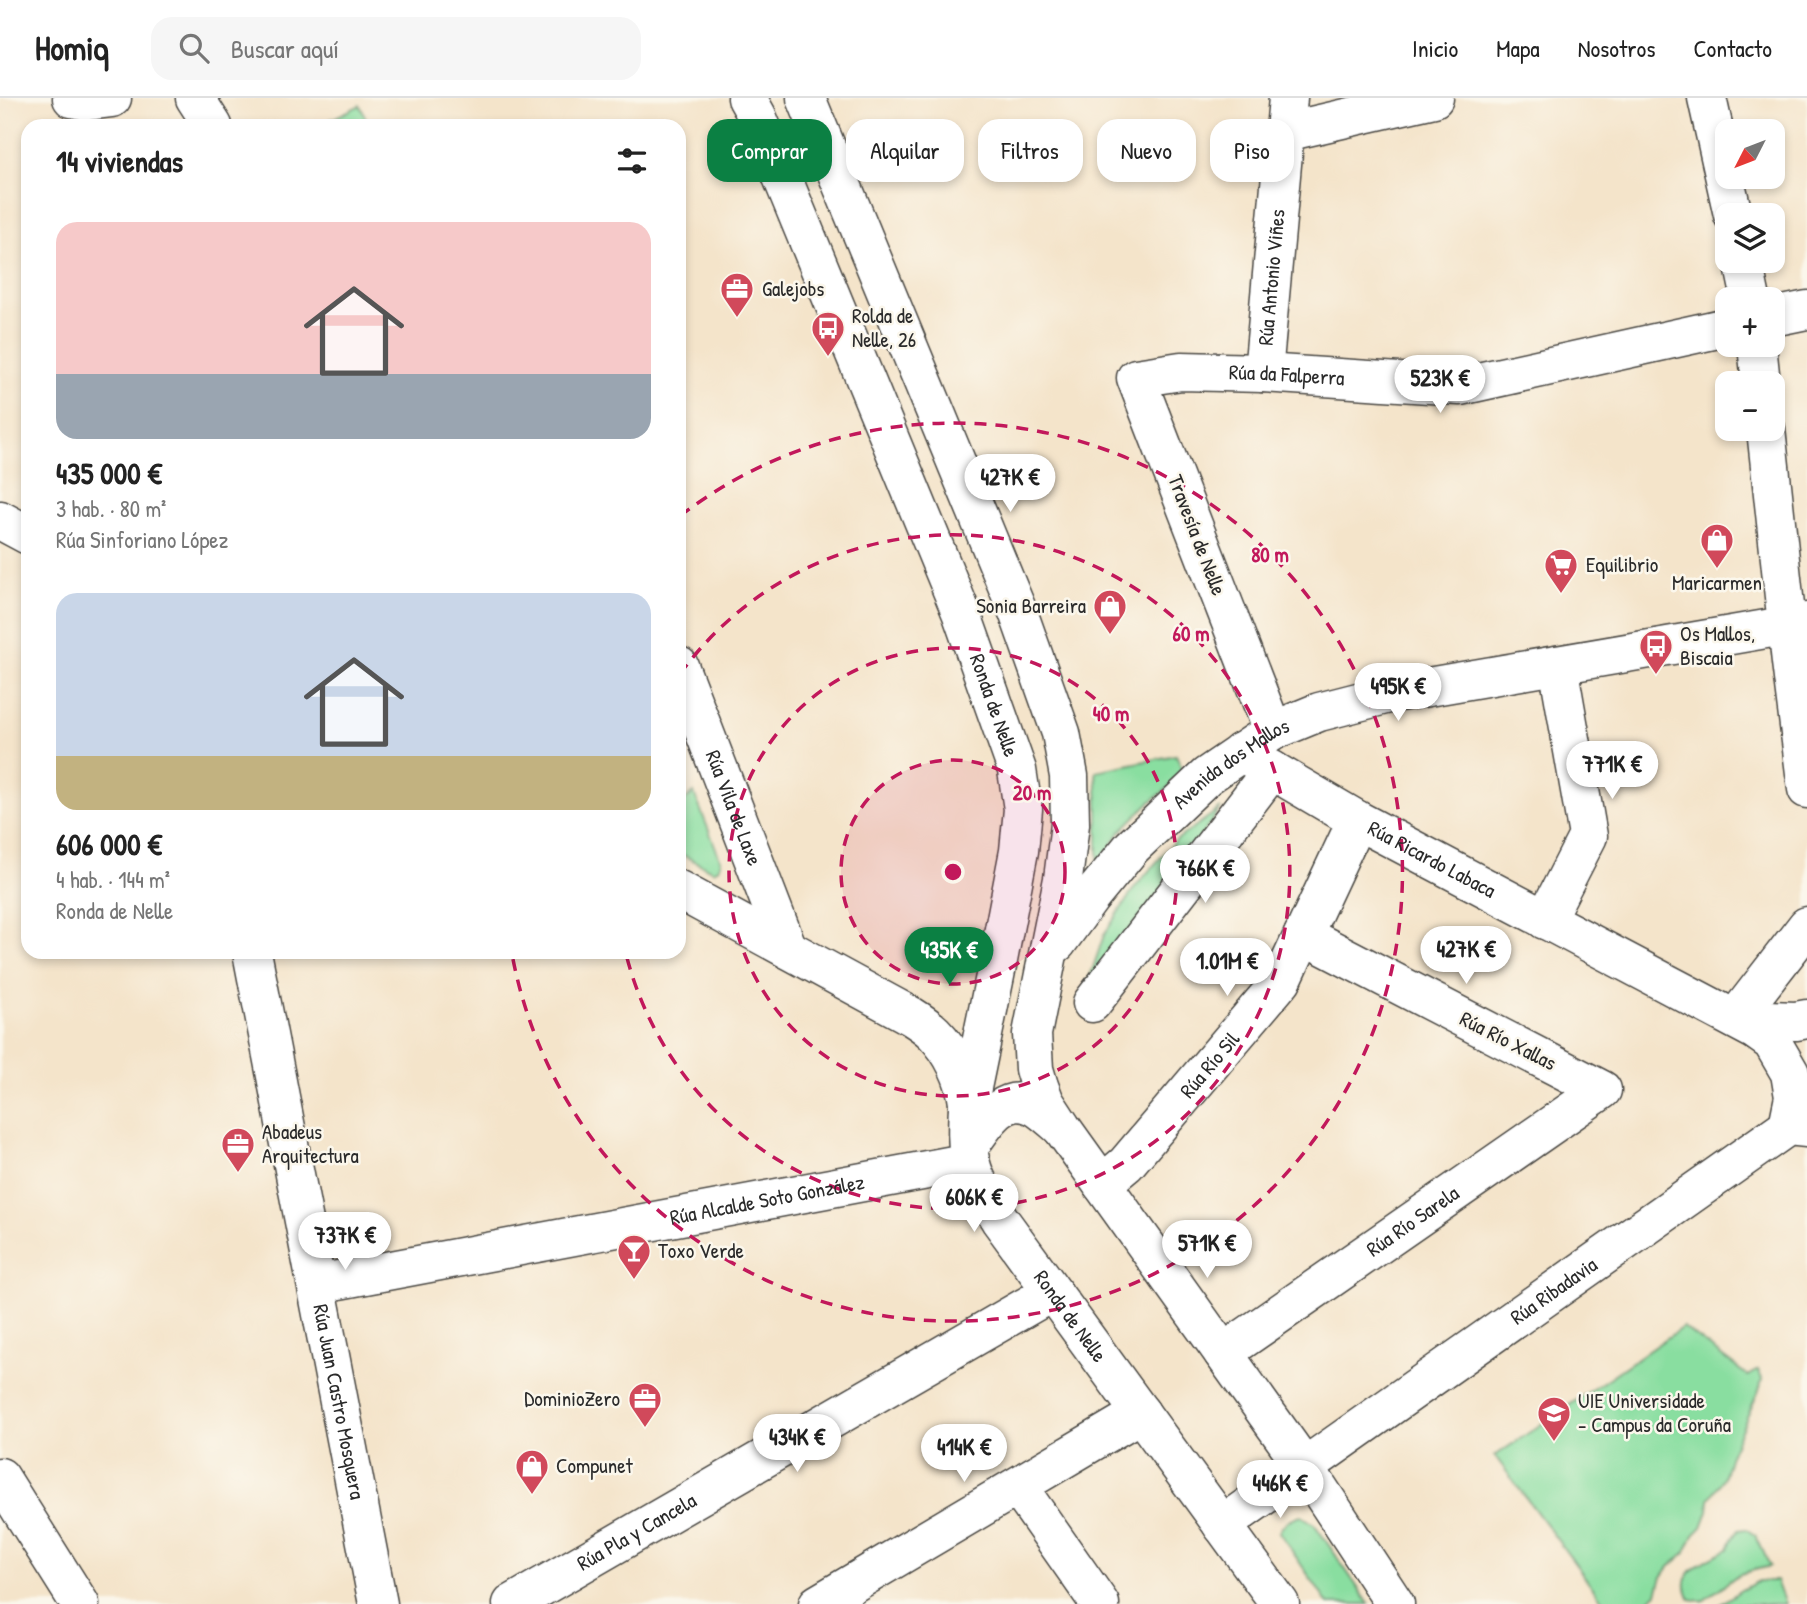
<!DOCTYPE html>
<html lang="es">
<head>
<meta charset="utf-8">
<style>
	:root { --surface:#fff; --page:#f6f6f6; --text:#222; --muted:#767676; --line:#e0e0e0; --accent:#0b8043 }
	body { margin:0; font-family:"Patrick Hand",sans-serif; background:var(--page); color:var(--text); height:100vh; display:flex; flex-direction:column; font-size:26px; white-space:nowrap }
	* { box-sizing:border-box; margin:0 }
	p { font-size:23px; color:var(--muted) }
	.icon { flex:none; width:38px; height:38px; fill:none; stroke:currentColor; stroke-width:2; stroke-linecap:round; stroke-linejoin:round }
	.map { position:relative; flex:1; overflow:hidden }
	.side { position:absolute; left:21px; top:21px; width:665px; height:840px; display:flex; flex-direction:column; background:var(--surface); border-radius:21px; box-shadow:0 4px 10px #0003 }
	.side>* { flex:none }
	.top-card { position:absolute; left:707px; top:21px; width:665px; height:63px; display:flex; gap:14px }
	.needle { width:46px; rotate:228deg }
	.tools { position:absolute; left:1715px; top:21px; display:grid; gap:14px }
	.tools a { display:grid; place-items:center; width:70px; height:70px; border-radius:14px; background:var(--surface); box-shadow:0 4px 10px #0003; font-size:35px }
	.price { position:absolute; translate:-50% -60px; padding:0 16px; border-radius:24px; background:#fff; color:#222; font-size:23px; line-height:46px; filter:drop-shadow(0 2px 4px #0008) }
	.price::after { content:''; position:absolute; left:50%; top:42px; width:21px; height:16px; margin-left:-10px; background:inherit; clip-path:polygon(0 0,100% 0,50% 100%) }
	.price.active { background:var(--accent); color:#fff }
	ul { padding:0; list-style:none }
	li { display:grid; align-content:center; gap:14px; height:371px; padding:0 35px }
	li span { display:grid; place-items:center; height:217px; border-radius:21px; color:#555 }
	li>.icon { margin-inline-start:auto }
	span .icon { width:126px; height:126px; fill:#fffc; stroke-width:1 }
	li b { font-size:30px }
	h2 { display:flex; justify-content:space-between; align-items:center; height:84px; padding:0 35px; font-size:30px }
	.tag { padding:0 24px; border-radius:21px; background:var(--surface); box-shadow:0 4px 10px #0003; font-size:24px; line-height:63px }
	.tag.active { background:var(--accent); color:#fff }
	header { display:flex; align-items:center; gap:42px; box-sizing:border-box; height:98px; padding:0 35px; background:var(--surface); border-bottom:2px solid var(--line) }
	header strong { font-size:33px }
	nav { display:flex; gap:38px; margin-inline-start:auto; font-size:24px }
	.search { width:490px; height:63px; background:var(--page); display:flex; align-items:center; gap:18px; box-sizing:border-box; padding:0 24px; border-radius:21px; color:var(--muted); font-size:26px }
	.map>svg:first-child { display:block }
	.green { fill:#89dea0; stroke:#5a8466; stroke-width:2 }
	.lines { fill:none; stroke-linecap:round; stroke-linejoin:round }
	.minor-casing { stroke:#494743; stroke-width:41 }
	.minor { stroke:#fff; stroke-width:38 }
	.ring { fill:none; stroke:#c2185b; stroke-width:3.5; stroke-dasharray:12 9 }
	.labels { text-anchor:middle; stroke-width:5; stroke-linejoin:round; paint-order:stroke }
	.street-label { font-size:21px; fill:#2b2b2b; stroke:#fbf7ec }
	.poi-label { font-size:21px; fill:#2b2b2b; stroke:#fbf7ec; text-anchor:start }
	.centre { fill:#c2185b; stroke:#fbf7ec; stroke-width:3.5 }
	.ring-label { font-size:21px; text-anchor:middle; font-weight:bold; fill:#c2185b; stroke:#fbf7ec; stroke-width:5; stroke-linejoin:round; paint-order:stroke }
</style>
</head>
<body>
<header>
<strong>Homiq</strong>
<div class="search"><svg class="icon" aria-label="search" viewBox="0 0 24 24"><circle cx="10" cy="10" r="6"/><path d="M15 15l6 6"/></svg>Buscar aquí</div>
<nav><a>Inicio</a><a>Mapa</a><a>Nosotros</a><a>Contacto</a></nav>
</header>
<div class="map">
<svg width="1807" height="1506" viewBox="0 0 1807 1506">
	<rect width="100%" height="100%" fill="#fbf7ec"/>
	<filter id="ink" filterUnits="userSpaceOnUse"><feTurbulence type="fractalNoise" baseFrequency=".0143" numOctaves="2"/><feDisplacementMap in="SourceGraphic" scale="14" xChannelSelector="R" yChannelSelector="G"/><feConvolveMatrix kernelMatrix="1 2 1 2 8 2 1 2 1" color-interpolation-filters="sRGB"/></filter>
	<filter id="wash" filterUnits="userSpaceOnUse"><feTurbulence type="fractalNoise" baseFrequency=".00686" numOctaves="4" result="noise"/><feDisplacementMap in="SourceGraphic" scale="28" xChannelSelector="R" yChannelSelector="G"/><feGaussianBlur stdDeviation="1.57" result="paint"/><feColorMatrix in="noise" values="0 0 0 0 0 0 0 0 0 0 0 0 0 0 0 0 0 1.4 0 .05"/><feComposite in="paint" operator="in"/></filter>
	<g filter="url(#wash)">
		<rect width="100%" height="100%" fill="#f4e4ca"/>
		<g class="green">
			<polygon points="360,7 369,28 318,28"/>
			<polygon points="1176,657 1185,677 1149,705 1120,734 1098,768 1098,706 1096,673"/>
			<polygon points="694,695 721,763 719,770 713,773 679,755 679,707"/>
			<polygon points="1221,710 1081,906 1104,837 1135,789 1175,743"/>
			<polygon points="1683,1229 1748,1278 1758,1272 1762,1281 1760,1290 1730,1357 1723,1381 1709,1401 1708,1413 1702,1429 1694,1437 1686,1454 1669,1469 1662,1479 1657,1495 1644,1506 1605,1506 1495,1358"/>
			<path d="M1301 1417 1315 1427 1369 1506H1328L1279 1434C1283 1425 1291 1420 1301 1417Z"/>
			<path d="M1746 1431 1756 1438 1770 1468 1739 1476 1703 1503 1690 1501C1674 1471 1707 1463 1728 1451L1732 1441 1738 1432Z"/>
			<polygon points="1759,1483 1776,1483 1785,1506 1721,1506 1741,1492"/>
		</g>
	</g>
	<g filter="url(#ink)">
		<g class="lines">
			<defs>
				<g id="minor">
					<polyline points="72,0 88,3 112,0"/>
					<polyline points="195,0 213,28"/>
					<path id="s1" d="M747 0 757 18 961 514 1017 672 1023 711 1019 753 995 878 968 1009C967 1027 966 1048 971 1066 976 1086 989 1104 1000 1122L1280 1506"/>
					<polyline points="806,0 1018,514 1061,635 1069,678 1070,726 1063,781 1032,936 1034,971 1039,988 1045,1004 1062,1030 1304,1368 1395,1506"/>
					<polyline points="1707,0 1733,117"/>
					<polyline points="1285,34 1434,0"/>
					<polyline points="1743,163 1751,201"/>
					<polyline points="1773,219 1807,212"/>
					<polyline points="1757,247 1761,285"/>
					<path id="s2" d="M1263 275 1288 0"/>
					<polyline points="1766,331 1791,564 1807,691"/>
					<polyline points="0,422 28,437"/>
					<path id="s3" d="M679 568 788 851"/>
					<path id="s4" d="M1273 633 1136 280 1181 273 1263 275 1460 288 1727 229"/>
					<path id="s5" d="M1241 654 1357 722 1755 932 1772 944 1790 975 1794 999 1788 1028"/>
					<path d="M679 792 911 918C919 923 927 928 934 935 952 953 965 980 968 1005"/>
					<polyline points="1545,822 1588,738 1558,567"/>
					<path id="s6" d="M1057 845 1090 800 1132 749 1207 678 1273 633 1319 614 1393 595 1807 524"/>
					<path id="s7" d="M252 854 378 1506"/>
					<polyline points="1092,905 1272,672"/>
					<polyline points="1735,921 1807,828"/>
					<polyline points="1736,921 1796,923 1807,921"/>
					<path d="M969 1049C985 1026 1005 989 1039 1011 1046 1016 1054 1023 1061 1029"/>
					<path id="s8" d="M1102 1086 1126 1066 1282 882 1357 722"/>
					<path id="s9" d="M317 1186 970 1064"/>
					<path id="s10" d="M1223 1255 1602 992 1303 837"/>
					<polyline points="0,1379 80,1506"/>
					<polyline points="1018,1389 1100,1506"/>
					<path id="s11" d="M1222 1427 1788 1028 1807 1030"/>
					<path id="s12" d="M512 1506 1052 1194"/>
					<polyline points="818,1506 1141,1315"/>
				</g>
			</defs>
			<use href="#minor" class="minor-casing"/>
			<use href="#minor" class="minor"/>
		</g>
	</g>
	<circle cx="953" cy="774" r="112" fill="#c2185b" fill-opacity=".12"/>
	<g class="ring">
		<circle cx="953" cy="774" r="112"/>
		<circle cx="953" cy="774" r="224"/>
		<path d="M680 576A337 337 0 1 1 626 856"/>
		<path d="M680 418A449 449 0 1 1 512 856"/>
	</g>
	<defs>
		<symbol id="office-pin" viewBox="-11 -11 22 30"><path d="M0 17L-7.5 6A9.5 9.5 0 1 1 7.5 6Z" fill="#d1495b" stroke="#fbf7ec"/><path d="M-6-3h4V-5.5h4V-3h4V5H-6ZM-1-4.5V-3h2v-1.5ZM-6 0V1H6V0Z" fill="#fff"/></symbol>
		<symbol id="bus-pin" viewBox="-11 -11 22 30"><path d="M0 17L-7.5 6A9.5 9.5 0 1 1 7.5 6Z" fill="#d1495b" stroke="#fbf7ec"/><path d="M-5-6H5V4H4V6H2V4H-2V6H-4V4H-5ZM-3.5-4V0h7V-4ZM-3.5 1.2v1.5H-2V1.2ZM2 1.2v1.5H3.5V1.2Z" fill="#fff"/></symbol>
		<symbol id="shop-pin" viewBox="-11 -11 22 30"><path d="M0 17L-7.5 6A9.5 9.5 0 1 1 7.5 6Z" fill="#d1495b" stroke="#fbf7ec"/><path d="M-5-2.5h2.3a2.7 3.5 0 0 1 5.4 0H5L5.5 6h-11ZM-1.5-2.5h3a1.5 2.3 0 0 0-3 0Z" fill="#fff"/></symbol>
		<symbol id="supermarket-pin" viewBox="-11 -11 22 30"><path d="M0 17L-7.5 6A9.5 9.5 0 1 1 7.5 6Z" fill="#d1495b" stroke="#fbf7ec"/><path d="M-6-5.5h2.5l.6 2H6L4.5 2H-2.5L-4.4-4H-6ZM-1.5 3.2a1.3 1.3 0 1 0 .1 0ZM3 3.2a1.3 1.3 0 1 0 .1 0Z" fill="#fff"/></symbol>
		<symbol id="bar-pin" viewBox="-11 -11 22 30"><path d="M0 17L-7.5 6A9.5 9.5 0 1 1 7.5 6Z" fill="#d1495b" stroke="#fbf7ec"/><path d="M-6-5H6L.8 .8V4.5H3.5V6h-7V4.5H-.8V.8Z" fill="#fff"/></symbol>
		<symbol id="university-pin" viewBox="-11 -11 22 30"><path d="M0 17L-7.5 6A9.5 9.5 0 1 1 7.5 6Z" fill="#d1495b" stroke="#fbf7ec"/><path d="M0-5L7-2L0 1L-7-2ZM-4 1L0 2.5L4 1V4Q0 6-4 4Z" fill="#fff"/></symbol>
	</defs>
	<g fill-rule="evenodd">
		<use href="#office-pin" x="718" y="172" width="38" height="52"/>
		<use href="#bus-pin" x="809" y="211" width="38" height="52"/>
		<use href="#shop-pin" x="1698" y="423" width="38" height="52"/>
		<use href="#supermarket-pin" x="1542" y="448" width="38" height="52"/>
		<use href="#shop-pin" x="1091" y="489" width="38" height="52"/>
		<use href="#bus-pin" x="1637" y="529" width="38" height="52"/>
		<use href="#office-pin" x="219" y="1027" width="38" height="52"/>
		<use href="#bar-pin" x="615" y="1134" width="38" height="52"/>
		<use href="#office-pin" x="626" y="1282" width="38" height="52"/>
		<use href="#university-pin" x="1535" y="1296" width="38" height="52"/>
		<use href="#shop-pin" x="513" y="1349" width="38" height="52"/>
	</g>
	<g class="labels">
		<g class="street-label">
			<text dy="7" stroke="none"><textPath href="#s2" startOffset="96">Rúa Antonio Viñes</textPath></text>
			<text dy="7" stroke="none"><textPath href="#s4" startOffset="530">Rúa da Falperra</textPath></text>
			<text transform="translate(1197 437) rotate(69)" y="7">Travesía de Nelle</text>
			<text dy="7" stroke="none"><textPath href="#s1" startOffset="656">Ronda de Nelle</textPath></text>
			<text dy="7" stroke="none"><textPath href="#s6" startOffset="252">Avenida dos Mallos</textPath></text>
			<text dy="7" stroke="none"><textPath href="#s3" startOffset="152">Rúa Vila de Laxe</textPath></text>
			<text dy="7" stroke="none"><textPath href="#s5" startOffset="219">Rúa Ricardo Labaca</textPath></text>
			<text transform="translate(1508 943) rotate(27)" y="7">Rúa Río Xallas</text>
			<text dy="7" stroke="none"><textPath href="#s8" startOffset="161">Rúa Río Sil</textPath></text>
			<text dy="7" stroke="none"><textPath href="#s9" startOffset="458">Rúa Alcalde Soto González</textPath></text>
			<text dy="7" stroke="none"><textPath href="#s10" startOffset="231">Rúa Río Sarela</textPath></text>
			<text dy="7" stroke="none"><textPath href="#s11" startOffset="406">Rúa Ribadavia</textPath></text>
			<text dy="7" stroke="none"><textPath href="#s1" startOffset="1307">Ronda de Nelle</textPath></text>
			<text dy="7" stroke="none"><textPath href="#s7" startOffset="458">Rúa Juan Castro Mosquera</textPath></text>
			<text dy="7" stroke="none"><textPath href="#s12" startOffset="144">Rúa Pla y Cancela</textPath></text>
		</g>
		<g class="poi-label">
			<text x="762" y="198">Galejobs</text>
			<text x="852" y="225">Rolda de<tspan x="852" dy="24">Nelle, 26</tspan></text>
			<text x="1586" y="474">Equilibrio</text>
			<text x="1717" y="492" text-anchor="middle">Maricarmen</text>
			<text x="1086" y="515" text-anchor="end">Sonia Barreira</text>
			<text x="1680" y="543">Os Mallos,<tspan x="1680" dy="24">Biscaia</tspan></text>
			<text x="262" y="1041">Abadeus<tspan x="262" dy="24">Arquitectura</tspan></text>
			<text x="658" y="1160">Toxo Verde</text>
			<text x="620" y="1308" text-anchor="end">DominioZero</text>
			<text x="1578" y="1310">UIE Universidade<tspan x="1578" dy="24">- Campus da Coruña</tspan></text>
			<text x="556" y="1375">Compunet</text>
		</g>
	</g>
	<circle cx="953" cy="774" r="10" class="centre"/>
	<g class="ring-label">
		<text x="1270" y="464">80 m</text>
		<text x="1191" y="543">60 m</text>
		<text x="1111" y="623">40 m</text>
		<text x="1032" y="702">20 m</text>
	</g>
</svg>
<div class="tools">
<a><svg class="needle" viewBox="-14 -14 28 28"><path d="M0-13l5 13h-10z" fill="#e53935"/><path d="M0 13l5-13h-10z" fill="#767676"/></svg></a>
<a><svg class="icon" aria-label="layers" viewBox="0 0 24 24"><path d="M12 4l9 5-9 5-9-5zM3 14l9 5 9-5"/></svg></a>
<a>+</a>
<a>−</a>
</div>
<b class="price" style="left:1440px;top:317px">523K €</b>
<b class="price" style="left:1010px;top:416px">427K €</b>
<b class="price" style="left:1398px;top:625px">495K €</b>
<b class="price" style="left:1612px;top:703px">771K €</b>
<b class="price" style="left:1205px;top:807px">766K €</b>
<b class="price" style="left:1466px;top:888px">427K €</b>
<b class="price active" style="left:949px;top:889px">435K €</b>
<b class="price" style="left:1227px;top:900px">1.01M €</b>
<b class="price" style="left:974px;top:1136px">606K €</b>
<b class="price" style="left:345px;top:1174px">737K €</b>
<b class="price" style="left:1207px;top:1182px">571K €</b>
<b class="price" style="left:797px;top:1376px">434K €</b>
<b class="price" style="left:964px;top:1386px">414K €</b>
<b class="price" style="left:1280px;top:1422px">446K €</b>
<div class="top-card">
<a class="tag active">Comprar</a>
<a class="tag">Alquilar</a>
<a class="tag">Filtros</a>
<a class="tag">Nuevo</a>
<a class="tag">Piso</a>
</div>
<section class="side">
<h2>14 viviendas<svg class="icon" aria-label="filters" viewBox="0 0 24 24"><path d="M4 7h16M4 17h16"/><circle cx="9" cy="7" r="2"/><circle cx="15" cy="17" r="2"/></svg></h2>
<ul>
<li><span style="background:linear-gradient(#f6c9c9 70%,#9aa5b1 0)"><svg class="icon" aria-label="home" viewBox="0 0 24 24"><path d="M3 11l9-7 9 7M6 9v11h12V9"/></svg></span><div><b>435 000 €</b><p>3 hab. · 80 m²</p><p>Rúa Sinforiano López</p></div></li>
<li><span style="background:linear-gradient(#c9d6e8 75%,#c2b280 0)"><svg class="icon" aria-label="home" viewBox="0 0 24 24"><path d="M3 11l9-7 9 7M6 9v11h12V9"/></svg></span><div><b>606 000 €</b><p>4 hab. · 144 m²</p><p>Ronda de Nelle</p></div></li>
</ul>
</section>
</div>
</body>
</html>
